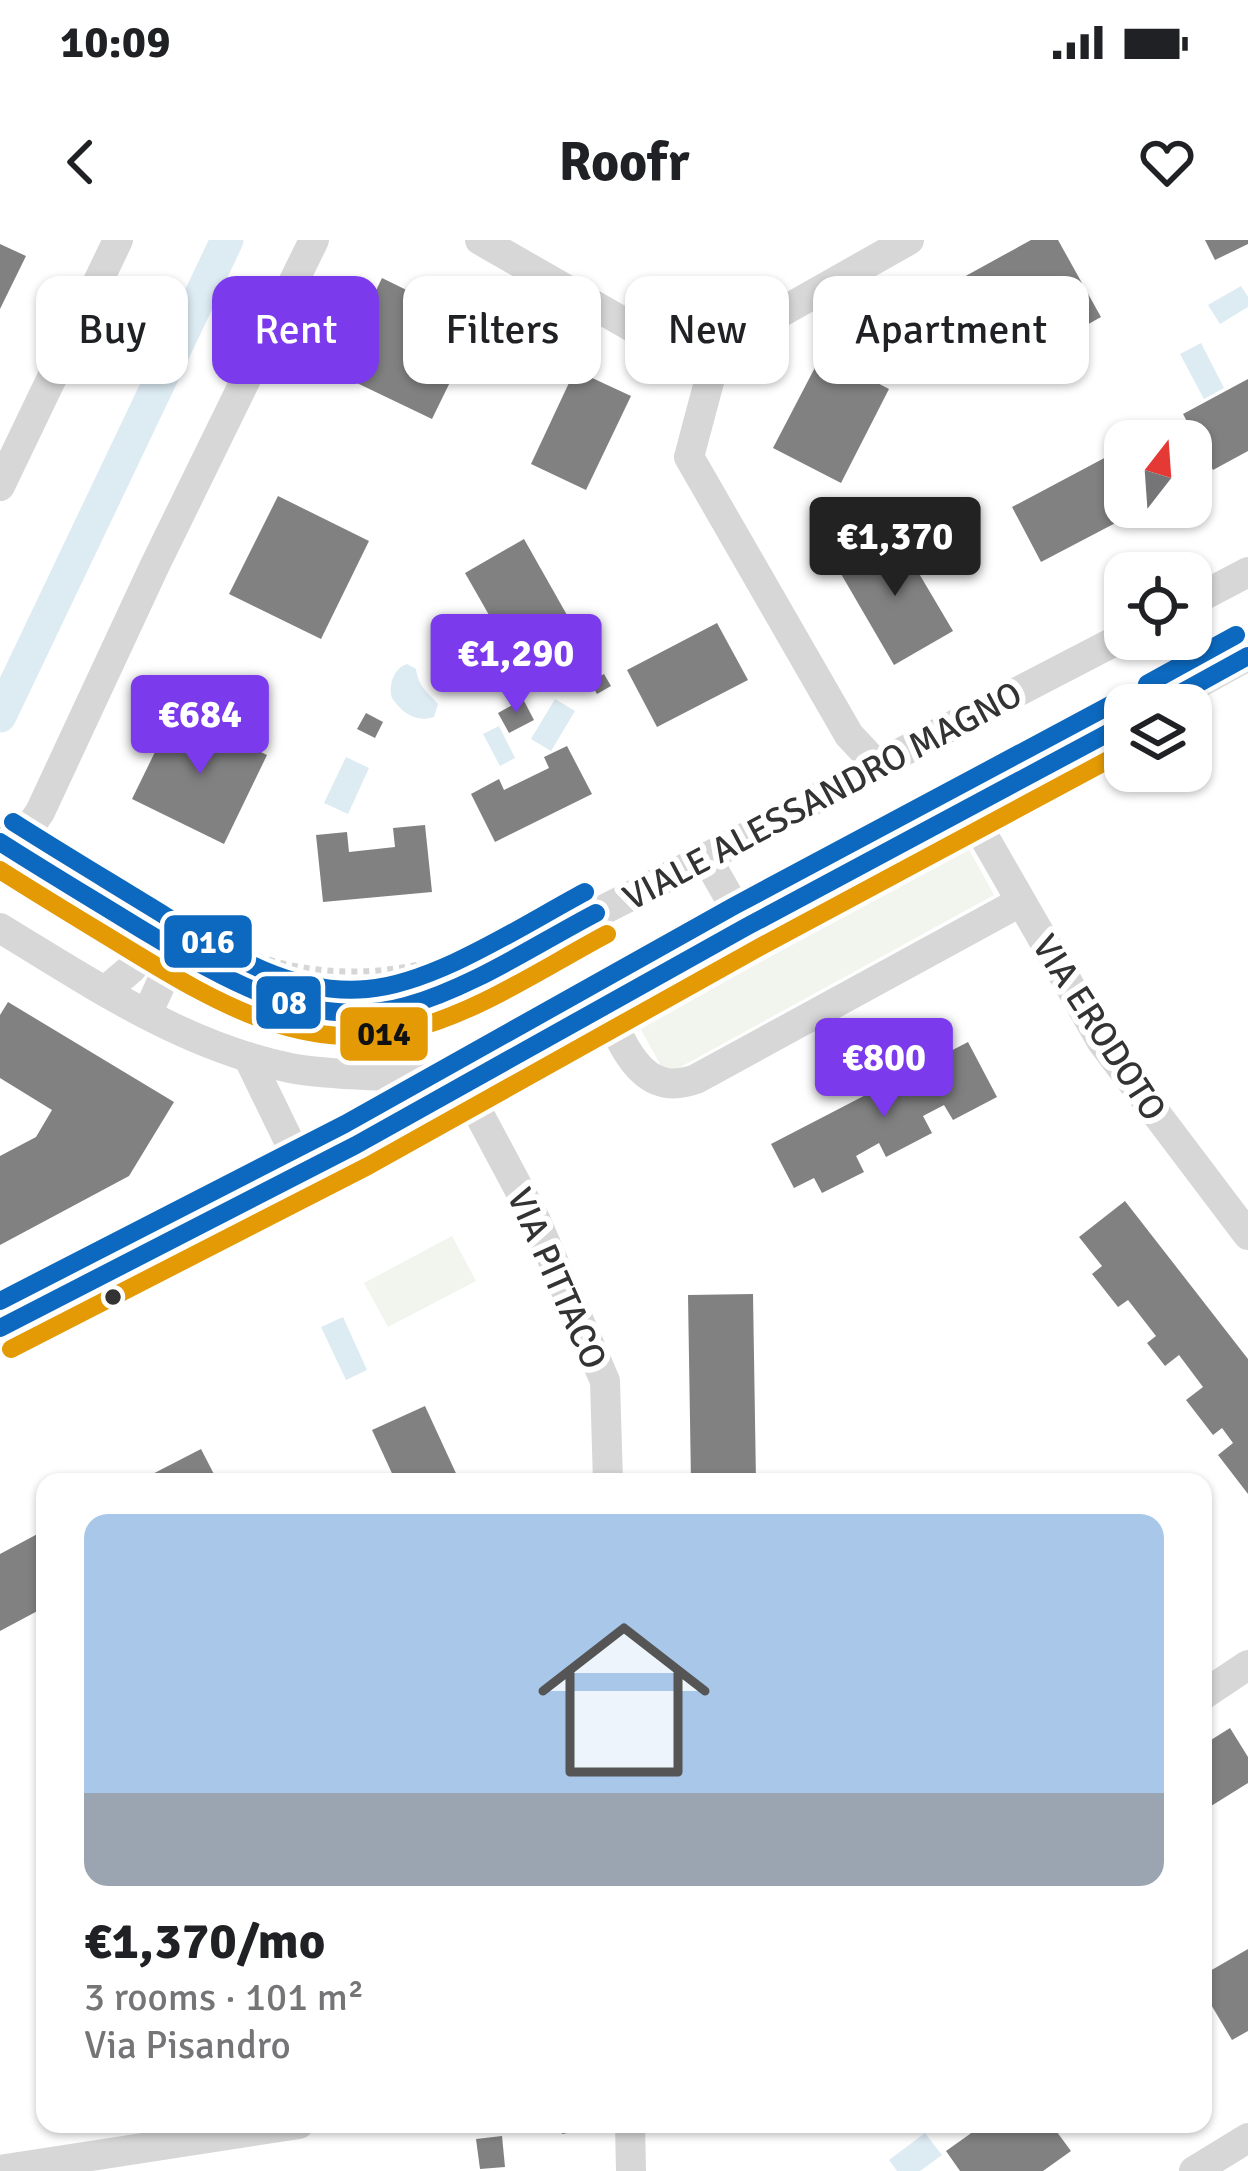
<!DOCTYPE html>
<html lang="en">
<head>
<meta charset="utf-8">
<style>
	:root { --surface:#fff; --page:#f2f2f2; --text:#202124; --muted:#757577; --line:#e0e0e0; --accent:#7c3aed }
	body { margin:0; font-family:Signika,sans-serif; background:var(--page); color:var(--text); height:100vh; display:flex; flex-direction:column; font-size:45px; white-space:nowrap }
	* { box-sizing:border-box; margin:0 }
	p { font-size:39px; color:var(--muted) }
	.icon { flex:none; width:66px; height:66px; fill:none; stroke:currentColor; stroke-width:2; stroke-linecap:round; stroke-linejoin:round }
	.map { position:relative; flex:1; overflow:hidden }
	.details { position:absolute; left:36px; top:1233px; width:1176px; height:660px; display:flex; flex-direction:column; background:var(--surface); border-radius:24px; box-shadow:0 3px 9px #0004 }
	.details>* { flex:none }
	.top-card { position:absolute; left:36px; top:36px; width:1176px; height:108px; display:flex; gap:24px }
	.needle { width:78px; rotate:17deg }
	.fabs { position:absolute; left:1104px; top:180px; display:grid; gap:24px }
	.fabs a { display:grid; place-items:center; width:108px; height:108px; border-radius:24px; background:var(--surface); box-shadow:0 3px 9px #0004; font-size:60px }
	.price { position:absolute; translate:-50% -102px; padding:0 27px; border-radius:12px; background:var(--accent); color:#fff; font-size:39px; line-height:78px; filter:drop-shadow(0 3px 6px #0008) }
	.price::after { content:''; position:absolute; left:50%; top:72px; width:36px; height:27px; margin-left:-18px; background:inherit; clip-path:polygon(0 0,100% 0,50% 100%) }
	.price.on { background:#222; color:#fff }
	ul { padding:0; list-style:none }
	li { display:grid; align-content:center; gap:24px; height:636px; padding:0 48px }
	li+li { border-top:3px solid var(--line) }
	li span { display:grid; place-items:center; height:372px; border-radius:24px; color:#555 }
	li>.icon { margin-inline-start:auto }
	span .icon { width:216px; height:216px; fill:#fffc; stroke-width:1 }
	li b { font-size:51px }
	.pill { padding:0 42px; border-radius:24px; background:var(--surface); box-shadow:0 3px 9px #0004; font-size:42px; line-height:108px }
	.pill.on { background:var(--accent); color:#fff }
	.status { display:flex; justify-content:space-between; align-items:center; height:84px; padding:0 60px; background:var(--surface); direction:ltr }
	.status svg { height:33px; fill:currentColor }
	header { display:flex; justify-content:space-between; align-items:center; height:156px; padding:0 48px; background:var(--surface); font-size:54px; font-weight:800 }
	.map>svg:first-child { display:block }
	.green { fill:#f1f5ed }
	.water { fill:#ddebf3 }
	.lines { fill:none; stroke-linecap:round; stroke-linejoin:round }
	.canal { stroke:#ddebf3; stroke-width:33 }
	.building { fill:#818181 }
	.path { stroke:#d6d6d6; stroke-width:6; stroke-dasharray:6 6; stroke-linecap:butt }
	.minor { stroke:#d7d7d7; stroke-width:30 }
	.bus-1-casing { stroke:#fff; stroke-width:27 }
	.bus-2-casing { stroke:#fff; stroke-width:27 }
	.bus-3-casing { stroke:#fff; stroke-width:27 }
	.bus-1 { stroke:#0c69bf; stroke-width:18 }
	.bus-2 { stroke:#e39a05; stroke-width:18 }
	.bus-3 { stroke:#0c69bf; stroke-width:18 }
	.bus-dot { fill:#333; stroke:#fff; stroke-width:4.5 }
	.labels { text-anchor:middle; stroke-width:12; stroke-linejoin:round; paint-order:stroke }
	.street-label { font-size:36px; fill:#333; stroke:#fff }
	.line-badge { stroke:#fff; stroke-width:4.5 }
	.badge-label { font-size:33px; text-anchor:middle; font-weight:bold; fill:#fff }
	.pale-badge-label { font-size:33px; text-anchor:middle; font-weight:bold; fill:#111 }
</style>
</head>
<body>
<div class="status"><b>10:09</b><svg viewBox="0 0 49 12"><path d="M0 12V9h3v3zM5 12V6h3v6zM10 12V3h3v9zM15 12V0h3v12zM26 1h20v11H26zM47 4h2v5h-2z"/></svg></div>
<header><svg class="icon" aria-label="back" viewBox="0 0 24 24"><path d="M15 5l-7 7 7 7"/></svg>Roofr<svg class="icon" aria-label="heart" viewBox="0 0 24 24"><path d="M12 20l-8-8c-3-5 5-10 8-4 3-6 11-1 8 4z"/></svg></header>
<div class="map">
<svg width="1248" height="1931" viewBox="0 0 1248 1931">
	<rect width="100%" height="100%" fill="#fff"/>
	<g class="green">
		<polygon points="959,591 994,655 666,835 630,770"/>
		<polygon points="452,996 476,1041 388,1087 364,1043"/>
	</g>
	<g class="water">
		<polygon points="1241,46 1248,57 1248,67 1220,84 1208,65"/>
		<polygon points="1201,103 1224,148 1204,159 1180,114"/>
		<path d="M407 424 416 429C419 448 427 451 438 464L434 477C416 483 402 473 392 458 388 445 394 428 407 424Z"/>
		<polygon points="555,459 575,471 551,511 531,499"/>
		<polygon points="499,486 515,518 500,526 483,494"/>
		<polygon points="346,517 369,528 348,574 324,563"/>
		<polygon points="343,1077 367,1130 346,1140 321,1087"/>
		<polygon points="925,1893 942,1915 920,1931 897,1931 889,1920"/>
	</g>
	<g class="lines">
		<polyline class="canal" points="0,476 227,0"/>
	</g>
	<g class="building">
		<polygon points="1031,0 1058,0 1101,77 1012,127 962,38"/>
		<polygon points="1205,0 1248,0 1248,4 1215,20"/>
		<polygon points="0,4 26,16 0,69"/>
		<polygon points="382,38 478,85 432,179 336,133"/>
		<polygon points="822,114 889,149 841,243 773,208"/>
		<polygon points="575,130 631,156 586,250 531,224"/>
		<polygon points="1248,139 1248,211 1213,230 1183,174"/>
		<polygon points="1110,215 1125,242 1125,267 1146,267 1041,322 1012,267"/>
		<polygon points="278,256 369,301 321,399 229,354"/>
		<polygon points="895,293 953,391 894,425 837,327"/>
		<polygon points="524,299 580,398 521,431 465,333"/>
		<polygon points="717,383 748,440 657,487 627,430"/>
		<polygon points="604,434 611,446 597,454 590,442"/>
		<polygon points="523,459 534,480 509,493 498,473"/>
		<polygon points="175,471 267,515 224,604 132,559"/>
		<polygon points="366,473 383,482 375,498 357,489"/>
		<polygon points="567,506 592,554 495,602 471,554 499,539 504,550 549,528 544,517"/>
		<polygon points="425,585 432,652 323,662 316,595 347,592 349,612 395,607 393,588"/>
		<polygon points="8,762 174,862 129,936 0,1005 0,916 36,897 52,870 0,838 0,775"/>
		<polygon points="968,802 997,857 953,880 944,865 923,876 932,893 886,917 879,903 856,916 864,932 822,953 814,938 794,948 771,904"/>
		<polygon points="1125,961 1248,1119 1248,1254 1218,1215 1233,1203 1222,1188 1213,1195 1186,1160 1203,1147 1179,1115 1165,1126 1147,1103 1156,1096 1128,1060 1118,1067 1092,1034 1102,1026 1079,997"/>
		<polygon points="753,1054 756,1242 691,1242 688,1055"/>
		<polygon points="425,1166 460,1242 396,1242 372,1190"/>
		<polygon points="201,1209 218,1242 137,1242"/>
		<polygon points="45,1290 45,1367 0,1391 0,1314"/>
		<polygon points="1230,1488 1248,1517 1248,1543 1203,1571 1203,1528 1208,1524 1203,1517 1203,1505"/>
		<polygon points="1248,1709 1248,1791 1232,1800 1203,1751 1203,1735"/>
		<polygon points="560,1884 603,1884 604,1886 562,1894"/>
		<polygon points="984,1884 1051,1884 1071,1911 1043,1931 960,1931 946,1911"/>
		<polygon points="502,1896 505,1927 480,1929 476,1899"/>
	</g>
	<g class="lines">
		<path class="path" d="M257 716C312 734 364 736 421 724"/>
		<g class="minor">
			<polyline points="480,0 632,87 718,108"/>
			<polyline points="0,246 118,0"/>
			<polyline points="1191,362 1248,332"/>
			<polyline points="1159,465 1248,416"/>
			<polyline points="877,525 849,495 689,217 718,108 909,0"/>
			<polyline points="968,569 1102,802 1248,995"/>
			<path d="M0 602C47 632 94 661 142 690 201 725 265 769 336 773 377 776 415 764 452 747L762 589 877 525 1125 396"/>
			<polyline points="13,611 40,572 155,325 314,0"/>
			<polyline points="706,617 746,687"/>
			<path d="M0 688C92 744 183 806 290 828 348 839 407 831 464 846"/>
			<polyline points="105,751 132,728 149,694"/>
			<path d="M604 767C625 807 642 859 696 839L1020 662"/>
			<polyline points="147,774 176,711"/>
			<polyline points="248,817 304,932"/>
			<polyline points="464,846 535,979 605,1141 608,1242"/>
			<polyline points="0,1088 356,905 746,687 1125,484"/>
			<polyline points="1203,1455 1248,1425"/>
			<polyline points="630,1884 631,1931"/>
			<polyline points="0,1930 299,1884"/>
			<polyline points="1194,1931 1248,1898"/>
		</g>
		<defs>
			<g id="bus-1">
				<polyline points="1159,465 1248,416"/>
				<path d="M0 602C47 632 94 660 141 689 221 737 309 793 406 766 473 747 535 705 596 673"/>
				<polyline points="0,1088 356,905 746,687 1125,484"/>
			</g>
			<g id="bus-2">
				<path d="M0 630C44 658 89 685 133 712 218 764 306 815 408 790 477 773 545 727 607 694"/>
				<polyline points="11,1109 368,926 758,708 1125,511"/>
			</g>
			<g id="bus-3">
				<polyline points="1147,444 1236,395"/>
				<path d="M13 582C57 610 102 637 146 664 212 704 286 757 367 749 436 743 523 685 585 652"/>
				<polyline points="0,1061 345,884 734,666 1114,463"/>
			</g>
		</defs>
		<use href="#bus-1" class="bus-1-casing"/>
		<use href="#bus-2" class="bus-2-casing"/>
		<use href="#bus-3" class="bus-3-casing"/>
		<use href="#bus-1" class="bus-1"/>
		<use href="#bus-2" class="bus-2"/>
		<use href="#bus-3" class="bus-3"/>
	</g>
	<circle class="bus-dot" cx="113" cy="1057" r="10"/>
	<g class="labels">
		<g class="street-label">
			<text transform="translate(822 555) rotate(-28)" y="13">VIALE ALESSANDRO MAGNO</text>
			<text transform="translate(1100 787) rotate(57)" y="13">VIA ERODOTO</text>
			<text transform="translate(558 1038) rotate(66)" y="13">VIA PITTACO</text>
		</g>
	</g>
	<g class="line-badge">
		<rect x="162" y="673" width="92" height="57" rx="12" fill="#0c69bf"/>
		<rect x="254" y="734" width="69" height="57" rx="12" fill="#0c69bf"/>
		<rect x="338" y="765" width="92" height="58" rx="12" fill="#e39a05"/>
	</g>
	<g class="badge-label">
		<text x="208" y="713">016</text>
		<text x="289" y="774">08</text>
	</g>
	<g class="pale-badge-label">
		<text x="384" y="805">014</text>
	</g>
</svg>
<div class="fabs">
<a><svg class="needle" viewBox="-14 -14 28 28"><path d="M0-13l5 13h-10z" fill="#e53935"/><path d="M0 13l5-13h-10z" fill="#757577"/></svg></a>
<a><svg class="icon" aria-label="locate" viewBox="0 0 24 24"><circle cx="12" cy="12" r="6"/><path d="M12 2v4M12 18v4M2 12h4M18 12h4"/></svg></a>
<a><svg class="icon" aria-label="layers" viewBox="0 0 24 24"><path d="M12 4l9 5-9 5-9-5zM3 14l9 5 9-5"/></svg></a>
</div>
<b class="price on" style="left:895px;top:359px">€1,370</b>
<b class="price" style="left:516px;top:476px">€1,290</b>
<b class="price" style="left:200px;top:537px">€684</b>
<b class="price" style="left:884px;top:880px">€800</b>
<div class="top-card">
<a class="pill">Buy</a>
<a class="pill on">Rent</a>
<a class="pill">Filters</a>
<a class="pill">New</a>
<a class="pill">Apartment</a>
</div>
<section class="details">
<ul>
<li><span style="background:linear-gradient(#a9c7e8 75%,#9aa5b1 0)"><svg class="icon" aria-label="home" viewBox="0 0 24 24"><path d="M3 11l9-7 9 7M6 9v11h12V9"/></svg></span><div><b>€1,370/mo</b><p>3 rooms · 101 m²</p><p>Via Pisandro</p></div></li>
</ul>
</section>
</div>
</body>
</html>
